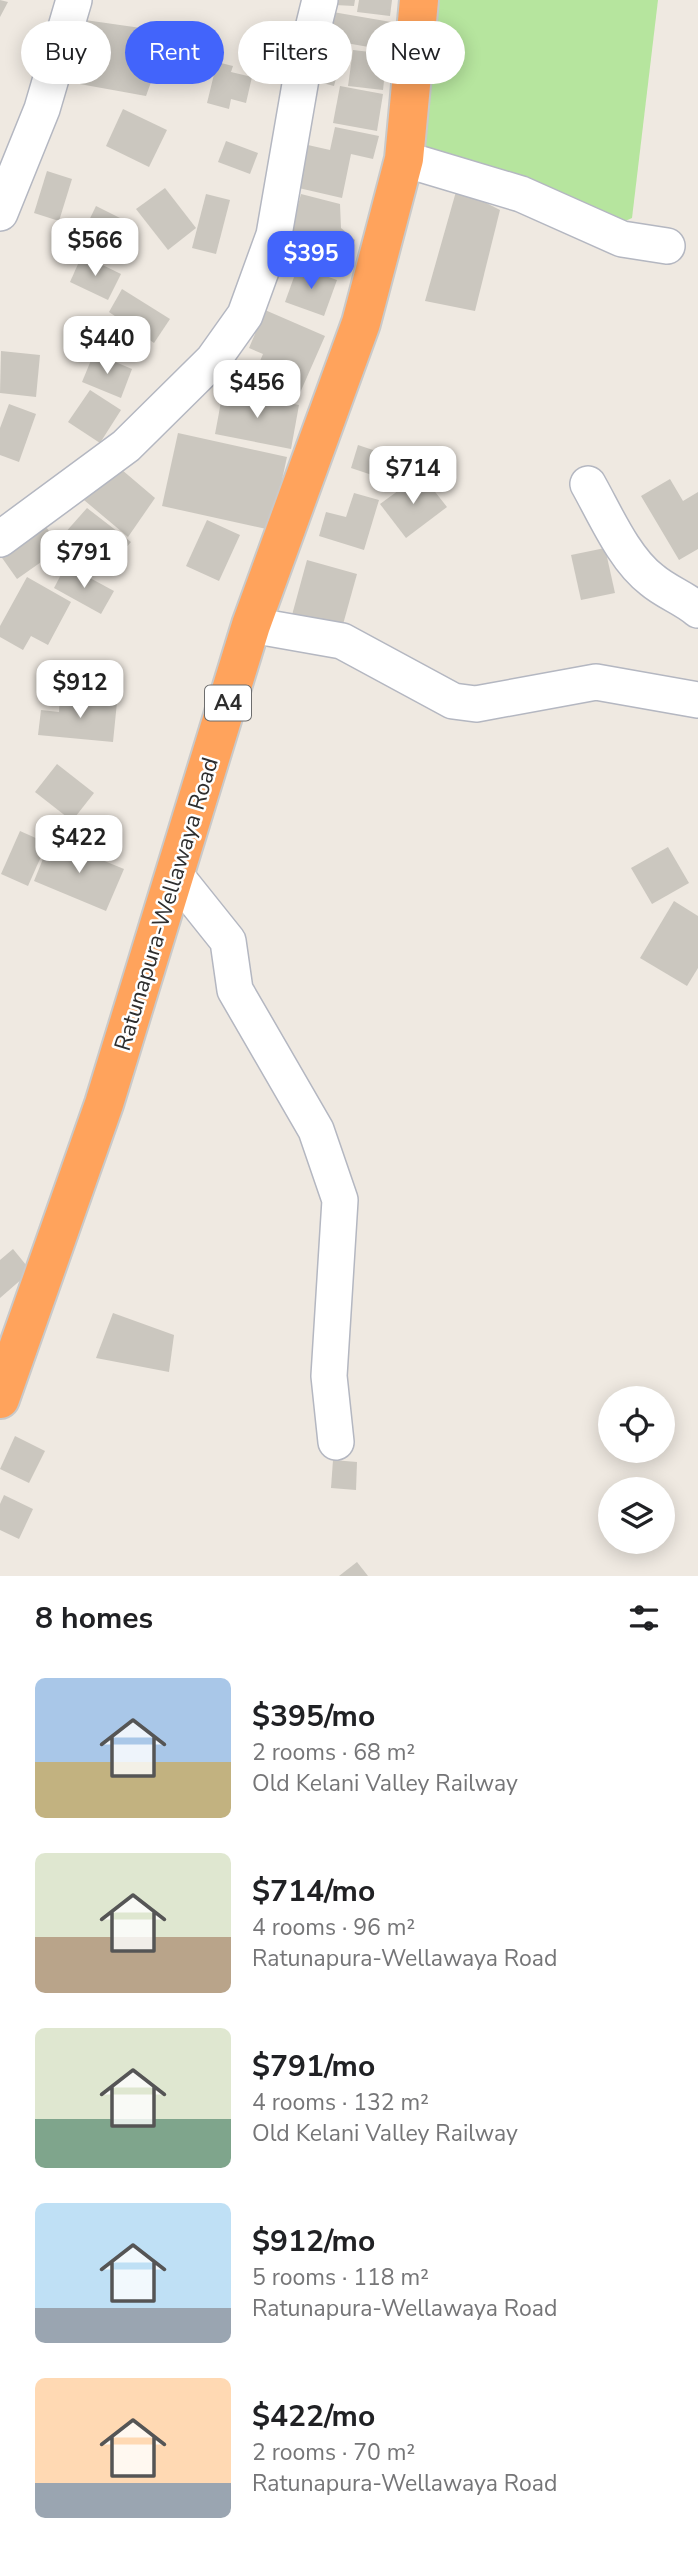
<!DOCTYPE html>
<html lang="en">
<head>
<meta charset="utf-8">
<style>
	:root { --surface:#fff; --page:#f6f6f6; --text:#202124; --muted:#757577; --accent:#4264fb }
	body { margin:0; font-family:"Nunito Sans",sans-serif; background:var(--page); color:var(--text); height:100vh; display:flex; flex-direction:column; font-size:26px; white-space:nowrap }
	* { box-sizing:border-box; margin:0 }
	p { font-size:23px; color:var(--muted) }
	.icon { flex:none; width:38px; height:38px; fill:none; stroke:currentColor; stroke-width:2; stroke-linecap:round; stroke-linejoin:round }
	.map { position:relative; height:1576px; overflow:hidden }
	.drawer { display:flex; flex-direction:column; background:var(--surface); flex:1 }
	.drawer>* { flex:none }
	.banner { position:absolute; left:21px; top:21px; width:656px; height:63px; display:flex; gap:14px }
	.tools { position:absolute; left:598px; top:1386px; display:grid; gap:14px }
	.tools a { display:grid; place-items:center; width:77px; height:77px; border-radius:50%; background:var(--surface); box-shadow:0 4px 18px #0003; font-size:35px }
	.price { position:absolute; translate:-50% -60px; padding:0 16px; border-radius:14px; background:#fff; color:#222; font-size:23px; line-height:46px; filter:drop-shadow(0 2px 4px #0008) }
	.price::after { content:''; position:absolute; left:50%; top:42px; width:21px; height:16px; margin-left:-10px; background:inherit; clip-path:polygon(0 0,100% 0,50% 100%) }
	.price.selected { background:var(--accent); color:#fff }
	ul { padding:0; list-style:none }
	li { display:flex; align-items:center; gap:21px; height:175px; padding:0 35px }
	li span { display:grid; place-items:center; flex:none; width:196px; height:140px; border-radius:10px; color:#555 }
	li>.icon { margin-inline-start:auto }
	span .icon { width:84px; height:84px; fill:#fffc; stroke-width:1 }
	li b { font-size:30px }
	h2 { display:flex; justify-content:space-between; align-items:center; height:84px; padding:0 35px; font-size:30px }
	.tag { padding:0 24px; border-radius:32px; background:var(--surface); box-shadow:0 4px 18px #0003; font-size:24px; line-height:63px }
	.tag.selected { background:var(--accent); color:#fff }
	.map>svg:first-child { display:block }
	.green { fill:#b6e59e }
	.building { fill:#cbc7bf }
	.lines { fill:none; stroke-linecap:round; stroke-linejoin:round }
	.minor-casing { stroke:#b4b7c1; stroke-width:38 }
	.highway-casing { stroke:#c9c9c9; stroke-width:42 }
	.minor { stroke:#fff; stroke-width:35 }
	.highway { stroke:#ffa35c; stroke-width:38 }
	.labels { text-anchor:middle; stroke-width:5; stroke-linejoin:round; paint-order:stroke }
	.shield { fill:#fff; stroke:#6d6d6d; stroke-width:2 }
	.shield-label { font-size:21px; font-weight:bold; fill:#2e2e2e }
	.street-label { font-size:23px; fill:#2e2e2e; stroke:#fff }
</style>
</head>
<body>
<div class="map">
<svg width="698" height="1576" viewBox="0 0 698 1576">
	<rect width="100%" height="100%" fill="#efe9e1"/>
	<polygon class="green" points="434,0 658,0 632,218 614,226 424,151"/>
	<g class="building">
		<polygon points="0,0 8,2 0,17"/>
		<polygon points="335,0 355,0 354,6 335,5"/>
		<polygon points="359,0 392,0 390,16 357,12"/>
		<polygon points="327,11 391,22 386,50 323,39"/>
		<polygon points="85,20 169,32 146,96 74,83"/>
		<polygon points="321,42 344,48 334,86 311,80"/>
		<polygon points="353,50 387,54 383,90 348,86"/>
		<polygon points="217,62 233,66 231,72 252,77 246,103 231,99 229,109 207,103"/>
		<polygon points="340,86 383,94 377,131 333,123"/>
		<polygon points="123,109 167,130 149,167 106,146"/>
		<polygon points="335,127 379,136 373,159 351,154 342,198 290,186 299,143 330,150"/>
		<polygon points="226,141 258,153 250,174 218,162"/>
		<polygon points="47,171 72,179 59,221 34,213"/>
		<polygon points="165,188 196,228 168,250 136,209"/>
		<polygon points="457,188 500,210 475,311 425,301"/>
		<polygon points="206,194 230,200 216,254 192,248"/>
		<polygon points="301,194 340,204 341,228 355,240 348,265 324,259 327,249 289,239"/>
		<polygon points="96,206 124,220 115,260 79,241"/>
		<polygon points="82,255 121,274 108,300 70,282"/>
		<polygon points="298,266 337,280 324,316 285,302"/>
		<polygon points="122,289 170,319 154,343 109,312"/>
		<polygon points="265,310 325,336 296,402 251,382 263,354 249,348"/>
		<polygon points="1,351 40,355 36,397 0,393"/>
		<polygon points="94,353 132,369 121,398 82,382"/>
		<polygon points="90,390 121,410 100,443 68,422"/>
		<polygon points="223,391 299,405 291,449 215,434"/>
		<polygon points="9,404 36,414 19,462 0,455 0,428"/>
		<polygon points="178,433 287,457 271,530 162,506"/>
		<polygon points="358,445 379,452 372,475 351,468"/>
		<polygon points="115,464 155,498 128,537 84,500"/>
		<polygon points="421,474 447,507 406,538 380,504"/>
		<polygon points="670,479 683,501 698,492 698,549 679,560 641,496"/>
		<polygon points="354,493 379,500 364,550 319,536 326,512 346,517"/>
		<polygon points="87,508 131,542 104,572 64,534"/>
		<polygon points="207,520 240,535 219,581 186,566"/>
		<polygon points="44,524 61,548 17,579 0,555"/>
		<polygon points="605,548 615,593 581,600 571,555"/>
		<polygon points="307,560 357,574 342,628 292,615"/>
		<polygon points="66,565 114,591 101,614 54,588"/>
		<polygon points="27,577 71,602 48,645 31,636 23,650 0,637 0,626"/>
		<polygon points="60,696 117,702 113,742 38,735 41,710 59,712"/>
		<polygon points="57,764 94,793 72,821 35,792"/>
		<polygon points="20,831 47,843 28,886 1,874"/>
		<polygon points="51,839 124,869 106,911 34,881"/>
		<polygon points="668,847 689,883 652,904 631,868"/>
		<polygon points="674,901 698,916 698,968 687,986 640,958"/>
		<polygon points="13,1249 31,1271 0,1298 0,1260"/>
		<polygon points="113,1313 174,1335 169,1372 96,1358"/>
		<polygon points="15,1436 45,1451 29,1483 0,1469"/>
		<polygon points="333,1460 357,1462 356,1490 331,1488"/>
		<polygon points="4,1495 33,1509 19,1539 0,1530 0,1504"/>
		<polygon points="357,1562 368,1576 339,1576"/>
	</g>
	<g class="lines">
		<defs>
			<g id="minor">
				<polyline points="404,159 521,194 622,239 667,246"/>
				<polyline points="0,213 42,109 74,0"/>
				<path d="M588 484C605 514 624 559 652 580 666 592 684 598 698 610"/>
				<polyline points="0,539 126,446 213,360 245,315 274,235 302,73 320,0"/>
				<polyline points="251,625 342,641 453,701 476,704 596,682 698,700"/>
				<polyline points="176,876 228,941 235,990 316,1130 340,1200 329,1376 336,1442"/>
			</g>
			<polyline id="highway" points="0,1399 104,1104 251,625 361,323 404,159 419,0"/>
		</defs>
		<use href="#minor" class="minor-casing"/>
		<use href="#highway" class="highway-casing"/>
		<use href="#minor" class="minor"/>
		<use href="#highway" class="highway"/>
	</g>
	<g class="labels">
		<rect class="shield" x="205" y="685.5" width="46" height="35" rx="5"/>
		<g class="shield-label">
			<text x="228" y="710">A4</text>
		</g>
		<g class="street-label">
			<text transform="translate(166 904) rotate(-73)" y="8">Ratunapura-Wellawaya Road</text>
		</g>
	</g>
</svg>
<div class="tools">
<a><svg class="icon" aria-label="locate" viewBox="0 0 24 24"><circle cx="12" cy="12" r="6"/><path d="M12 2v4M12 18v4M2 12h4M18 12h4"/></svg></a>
<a><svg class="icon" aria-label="layers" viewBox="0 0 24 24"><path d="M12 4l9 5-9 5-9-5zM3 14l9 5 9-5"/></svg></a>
</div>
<b class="price" style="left:95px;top:278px">$566</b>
<b class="price selected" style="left:311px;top:291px">$395</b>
<b class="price" style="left:107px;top:376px">$440</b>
<b class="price" style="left:257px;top:420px">$456</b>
<b class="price" style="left:413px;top:506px">$714</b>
<b class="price" style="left:84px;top:590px">$791</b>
<b class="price" style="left:80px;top:720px">$912</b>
<b class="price" style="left:79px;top:875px">$422</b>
<div class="banner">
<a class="tag">Buy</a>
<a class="tag selected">Rent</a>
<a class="tag">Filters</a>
<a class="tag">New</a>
</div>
</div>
<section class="drawer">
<h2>8 homes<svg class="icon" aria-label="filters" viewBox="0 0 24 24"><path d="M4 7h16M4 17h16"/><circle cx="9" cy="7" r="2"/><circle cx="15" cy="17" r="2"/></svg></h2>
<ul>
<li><span style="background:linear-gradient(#a9c7e8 60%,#c2b280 0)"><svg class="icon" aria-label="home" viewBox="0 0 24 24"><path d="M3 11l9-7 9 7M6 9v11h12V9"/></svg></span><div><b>$395/mo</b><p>2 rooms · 68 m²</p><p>Old Kelani Valley Railway</p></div></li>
<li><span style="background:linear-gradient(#dfe7d0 60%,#b9a48a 0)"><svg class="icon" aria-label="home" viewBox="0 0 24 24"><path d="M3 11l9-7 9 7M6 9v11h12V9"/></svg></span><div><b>$714/mo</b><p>4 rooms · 96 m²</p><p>Ratunapura-Wellawaya Road</p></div></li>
<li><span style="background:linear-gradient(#dfe7d0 65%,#7fa58c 0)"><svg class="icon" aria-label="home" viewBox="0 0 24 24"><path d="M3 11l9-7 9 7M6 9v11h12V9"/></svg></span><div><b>$791/mo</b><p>4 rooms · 132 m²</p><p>Old Kelani Valley Railway</p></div></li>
<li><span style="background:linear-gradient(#bfe0f5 75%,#9aa5b1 0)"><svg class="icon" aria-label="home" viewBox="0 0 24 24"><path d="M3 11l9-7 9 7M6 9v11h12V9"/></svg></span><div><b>$912/mo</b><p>5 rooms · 118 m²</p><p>Ratunapura-Wellawaya Road</p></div></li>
<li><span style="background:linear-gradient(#ffd9b3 75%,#9aa5b1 0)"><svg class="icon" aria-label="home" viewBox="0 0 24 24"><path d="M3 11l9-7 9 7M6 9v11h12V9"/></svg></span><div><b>$422/mo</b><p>2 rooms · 70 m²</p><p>Ratunapura-Wellawaya Road</p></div></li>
</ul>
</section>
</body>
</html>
